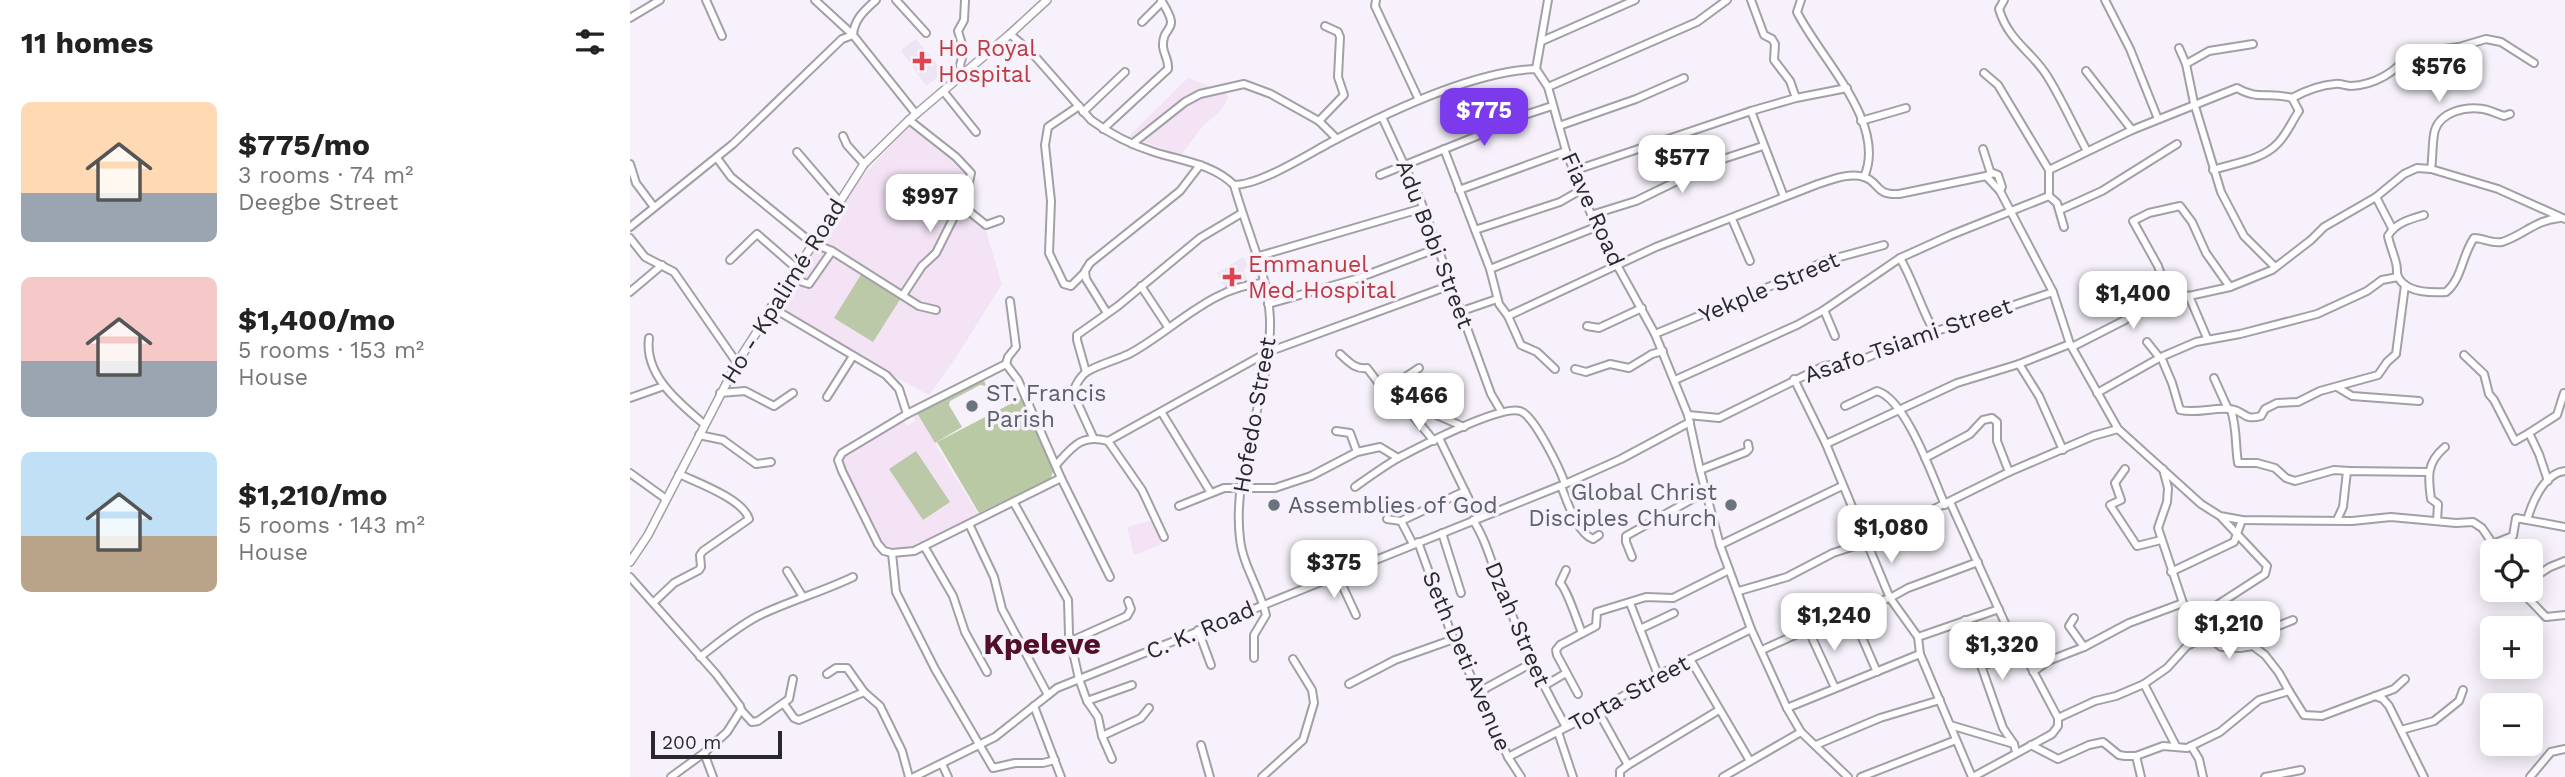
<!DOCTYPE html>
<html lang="en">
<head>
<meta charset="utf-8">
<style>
	:root { --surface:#fff; --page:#f6f6f6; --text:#222; --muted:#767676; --accent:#7c3aed }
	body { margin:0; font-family:"Work Sans",sans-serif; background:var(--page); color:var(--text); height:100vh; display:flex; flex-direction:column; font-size:26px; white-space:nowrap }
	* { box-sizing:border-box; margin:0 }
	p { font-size:23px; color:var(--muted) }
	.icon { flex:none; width:38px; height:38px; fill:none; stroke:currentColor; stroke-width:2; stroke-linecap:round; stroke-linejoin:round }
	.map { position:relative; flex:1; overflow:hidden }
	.details { display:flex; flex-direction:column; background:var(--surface); width:630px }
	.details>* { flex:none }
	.tools { position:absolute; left:1850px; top:539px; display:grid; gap:14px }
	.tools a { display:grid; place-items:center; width:63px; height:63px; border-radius:10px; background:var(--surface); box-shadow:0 4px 18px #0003; font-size:35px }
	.scale { position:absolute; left:21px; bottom:18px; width:131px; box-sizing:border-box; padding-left:7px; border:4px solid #2a282c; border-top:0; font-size:19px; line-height:24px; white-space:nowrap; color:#2a282c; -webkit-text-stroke:5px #f6f1fa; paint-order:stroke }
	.price { position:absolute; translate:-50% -60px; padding:0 16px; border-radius:14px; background:#fff; color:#222; font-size:23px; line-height:46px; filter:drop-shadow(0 2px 4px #0008) }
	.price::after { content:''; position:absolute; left:50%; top:42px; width:21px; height:16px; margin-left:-10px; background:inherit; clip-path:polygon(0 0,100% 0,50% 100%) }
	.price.current { background:var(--accent); color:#fff }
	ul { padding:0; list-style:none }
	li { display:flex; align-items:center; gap:21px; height:175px; padding:0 21px }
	li span { display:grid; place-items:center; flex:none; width:196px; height:140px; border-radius:10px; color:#555 }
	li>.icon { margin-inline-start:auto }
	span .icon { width:84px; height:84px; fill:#fffc; stroke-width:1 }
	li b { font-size:30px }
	h2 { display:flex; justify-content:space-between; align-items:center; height:84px; padding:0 21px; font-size:30px }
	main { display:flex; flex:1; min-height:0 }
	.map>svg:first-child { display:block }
	.built { fill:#ede4f4 }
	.education { fill:#f3e3f5 }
	.green { fill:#bbc9a8 }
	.forest { fill:#b9c9a3 }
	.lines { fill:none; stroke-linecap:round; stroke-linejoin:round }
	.minor-casing { stroke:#a39fa7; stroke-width:10 }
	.major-casing { stroke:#a39fa7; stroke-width:10 }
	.minor { stroke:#fff; stroke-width:6 }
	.major { stroke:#fff; stroke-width:7 }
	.health-dot { fill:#e0444e; stroke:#f6f1fa; stroke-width:2.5 }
	.worship-dot { fill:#6b7280; stroke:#f6f1fa; stroke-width:2.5 }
	.labels { text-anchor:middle; stroke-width:7; stroke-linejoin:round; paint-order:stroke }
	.health-label { font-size:23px; fill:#be3a42; stroke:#f6f1fa; text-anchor:start }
	.street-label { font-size:23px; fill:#2a282c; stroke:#f6f1fa }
	.worship-label { font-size:23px; fill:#5b616d; stroke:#f6f1fa; text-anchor:start }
	.district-label { font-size:30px; font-weight:bold; fill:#520f29; stroke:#f6f1fa }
</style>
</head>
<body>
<main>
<section class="details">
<h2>11 homes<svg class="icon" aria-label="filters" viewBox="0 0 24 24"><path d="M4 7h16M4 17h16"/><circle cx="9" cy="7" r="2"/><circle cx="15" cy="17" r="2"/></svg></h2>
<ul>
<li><span style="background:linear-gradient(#ffd9b3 65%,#9aa5b1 0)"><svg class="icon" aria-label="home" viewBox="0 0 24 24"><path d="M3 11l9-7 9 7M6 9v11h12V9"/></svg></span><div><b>$775/mo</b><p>3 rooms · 74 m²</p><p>Deegbe Street</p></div></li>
<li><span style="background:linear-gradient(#f6c9c9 60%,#9aa5b1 0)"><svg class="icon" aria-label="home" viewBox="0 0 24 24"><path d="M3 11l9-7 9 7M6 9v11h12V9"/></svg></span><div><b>$1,400/mo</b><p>5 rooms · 153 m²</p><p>House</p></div></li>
<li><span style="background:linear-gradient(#bfe0f5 60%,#b9a48a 0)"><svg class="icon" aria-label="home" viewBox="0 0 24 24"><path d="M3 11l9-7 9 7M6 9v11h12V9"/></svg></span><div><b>$1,210/mo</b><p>5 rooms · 143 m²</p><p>House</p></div></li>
</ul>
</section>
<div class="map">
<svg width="1935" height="777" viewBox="0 0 1935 777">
	<rect width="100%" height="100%" fill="#f6f1fa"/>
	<g class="built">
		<polygon points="286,39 314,72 296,86 271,50"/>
		<polygon points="613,257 618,266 614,270 617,281 597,291 587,273"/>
	</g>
	<g class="education">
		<polygon points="558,78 596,93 598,98 591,110 572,127 551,155 499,136"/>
		<polygon points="281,124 338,171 337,182 327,205 355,228 372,284 328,354 299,395 267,378 151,307 150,299 227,182"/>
		<polygon points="287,414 348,514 279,548 259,548 250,542 224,489 212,463 213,457 273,421 277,426 285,421 283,417"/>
		<polygon points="524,520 532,544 504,555 497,527"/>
	</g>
	<g class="green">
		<polygon points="232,273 271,298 243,342 204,318"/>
		<polygon points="354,380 356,386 350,385 320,401 319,405 332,427 305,443 287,413"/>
		<polygon points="286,451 320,502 293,520 259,469"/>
	</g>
	<polygon class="forest" points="392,398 424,468 421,478 349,513 307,442"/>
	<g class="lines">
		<defs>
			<g id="minor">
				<polyline points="76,0 92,36"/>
				<polyline points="185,0 223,35 286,114"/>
				<polyline points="266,0 296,33"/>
				<polyline points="746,0 745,6 789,100"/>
				<polyline points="1121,0 1134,35 1142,39 1145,44 1144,60 1160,81 1166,98"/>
				<path d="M1171 0 1167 12C1189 57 1258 123 1234 177"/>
				<path d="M1374 0 1369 9C1379 43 1404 52 1419 79 1433 102 1444 127 1457 151"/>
				<polyline points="1475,0 1500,49 1528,119"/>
				<polyline points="0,18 30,0"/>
				<polyline points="512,22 532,2"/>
				<path d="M380 34 403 54 461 120C480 134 502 145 524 152 552 161 583 164 604 185 630 185 677 155 701 142 756 113 844 71 906 69L918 87 936 151 966 227 1025 334 1058 415 1070 470 1090 545 1121 629 1157 708 1171 732 1218 777"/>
				<path d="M223 35C224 19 235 10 246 0"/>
				<polyline points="912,41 1005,0"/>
				<polyline points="1549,48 1556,64 1564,103 1591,192 1614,236 1645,267"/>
				<polyline points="1556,64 1579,51 1623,44"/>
				<polyline points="906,69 918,0"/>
				<polyline points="1456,71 1502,130"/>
				<polyline points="1354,73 1368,85 1419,170"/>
				<polyline points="331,75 330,65 334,51 328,31 334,20 335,0"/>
				<polyline points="918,87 1067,22 1097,0"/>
				<polyline points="314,92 346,132"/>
				<path d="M1662 98C1675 91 1690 85 1705 84 1710 83 1716 86 1721 86 1744 85 1767 72 1778 54L1829 47 1856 39 1871 42 1904 63"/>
				<polyline points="449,106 418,127 415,145 421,201 419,253 434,284 441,286 454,273"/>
				<polyline points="1121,111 1154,197"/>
				<polyline points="453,112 495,72"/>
				<polyline points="752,117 790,199 861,394 871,411"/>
				<polyline points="689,121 714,95 708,77 710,37 708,32 695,26"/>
				<polyline points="1231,121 1276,108"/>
				<polyline points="929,126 1006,99 1054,78"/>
				<path d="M473 129 538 69C539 60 534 55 533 47 532 22 553 35 531 0"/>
				<polyline points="213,136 217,145 234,164"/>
				<polyline points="502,144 555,102 570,94 614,84 641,94 689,121 707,139"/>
				<path d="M814 149 860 269 869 304 878 316 1026 247 1188 184C1201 180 1220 172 1234 177 1251 183 1244 195 1269 194L1356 176 1370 191 1423 292 1440 344 1488 429 1571 504 1590 516 1612 520 1722 521 1761 517 1826 523 1843 522 1852 528 1863 544 1883 536 1886 518 1935 527"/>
				<polyline points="1353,149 1361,174"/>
				<polyline points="167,152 209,201"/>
				<polyline points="87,158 101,177 182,243 202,251 289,306 306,310"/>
				<polyline points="0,164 6,183 24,207"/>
				<path d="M1801 169C1803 157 1802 139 1805 130 1811 112 1835 106 1853 109 1860 110 1867 114 1874 116L1880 114"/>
				<polyline points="943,171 1121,111 1166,98 1217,88"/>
				<polyline points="750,175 857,132 870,123 922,106"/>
				<polyline points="1356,176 1363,173 1368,175 1372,187 1370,191"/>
				<path d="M604 185C616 229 638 274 640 319 642 394 601 464 610 539 613 566 630 589 636 615L624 635V658"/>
				<polyline points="829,190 936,151"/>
				<polyline points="1746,197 1762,228"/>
				<polyline points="330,204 356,225 370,220"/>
				<polyline points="1430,210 1472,191 1547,144"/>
				<polyline points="961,215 1006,201 1090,160 1133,146"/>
				<path d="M1794 215C1780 219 1765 223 1758 236 1760 246 1764 254 1766 263 1767 266 1767 270 1767 274 1773 293 1800 293 1816 292 1832 279 1832 255 1844 238 1853 238 1862 244 1872 242 1894 235 1905 220 1930 218"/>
				<polyline points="1102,219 1120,261"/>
				<polyline points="0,227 103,144 212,39 223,35"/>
				<path d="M1434 227 1427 203 1419 196V170L1502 130 1607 88C1629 101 1638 91 1662 98L1669 111C1662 121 1657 134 1648 143 1633 160 1604 163 1583 170"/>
				<polyline points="845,230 930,202 951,190"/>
				<polyline points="0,238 15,257 44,272 107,363"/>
				<polyline points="626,257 793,208"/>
				<path d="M1270 258C1284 282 1291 309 1305 333"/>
				<polyline points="100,260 127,234 166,268"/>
				<polyline points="860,269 966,227"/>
				<polyline points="159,278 179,284 202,251"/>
				<polyline points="511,286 538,327"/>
				<polyline points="1537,291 1528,266 1503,221 1519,213 1550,206 1562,222 1576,253 1600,287"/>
				<polyline points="0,292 32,265"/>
				<polyline points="273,295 292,266 306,253 337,191 341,173 326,157 279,120"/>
				<polyline points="1559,296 1577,338"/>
				<polyline points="638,304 726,279 808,248"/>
				<polyline points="141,307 256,375 269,389 277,414"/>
				<polyline points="1194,310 1205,336"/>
				<polyline points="832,311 867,299"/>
				<polyline points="477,313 456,279 455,271 460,263 550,191 570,165"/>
				<polyline points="878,316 891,345 907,352 925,369"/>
				<polyline points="957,326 969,328 1012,308"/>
				<polyline points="1025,334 1160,278 1195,261 1254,245"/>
				<path d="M19 338C14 375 49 403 74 424"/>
				<polyline points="1517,342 1529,357"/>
				<polyline points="1442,347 1495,320 1519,299 1529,294 1537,291 1559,296 1600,287 1642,270 1681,240 1694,227 1746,197 1774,174 1787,168 1801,169 1868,189 1935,219"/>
				<path d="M710 354C718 361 725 370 737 368L763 402 775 406 804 441"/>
				<polyline points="1834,355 1854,374 1859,394 1864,400 1885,441 1899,433"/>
				<path d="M1531 357 1542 383 1550 410C1567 414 1583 407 1600 409 1616 411 1612 421 1631 416L1635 409 1647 403 1668 402 1690 391 1748 375 1757 362 1766 354 1775 285"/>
				<polyline points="376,364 277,414 212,453 208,460 212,471 248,544 254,551 262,553 284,551 431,478"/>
				<polyline points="376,364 388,380 431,478 480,577"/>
				<polyline points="376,364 378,357 386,347 380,301"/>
				<polyline points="1389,364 1409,396 1433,450"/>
				<polyline points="789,368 774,378 774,391 802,413 834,427"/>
				<polyline points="945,369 956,372 980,364 999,368 1022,354 1033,351"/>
				<polyline points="456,372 447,340 447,335 488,306 570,238 612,213"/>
				<polyline points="1584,378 1598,409"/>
				<polyline points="1164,379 1196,444 1260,598 1288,637 1290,654 1342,777"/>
				<polyline points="1045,380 1167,325 1194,310 1270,258 1321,235 1419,196"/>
				<polyline points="1707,387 1722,396 1789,401"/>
				<polyline points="90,393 115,391 144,406 163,393"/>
				<polyline points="1467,393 1531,357 1566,342 1610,334 1687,314 1737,291 1752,280 1768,277"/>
				<polyline points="197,397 223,356"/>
				<polyline points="0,398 34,386"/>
				<path d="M1215 406 1247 391C1276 399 1303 478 1315 505"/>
				<path d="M1601 410C1607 428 1605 444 1608 463H1627L1645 468 1656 478 1665 481 1704 470 1720 471"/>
				<polyline points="532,413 581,493"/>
				<polyline points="1058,415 1089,418 1194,366 1229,361 1271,343 1423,292"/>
				<polyline points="706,431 720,433 727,452 750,447 768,458"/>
				<polyline points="69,435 93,440 126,464 141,462"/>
				<path d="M463 437 443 393C445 385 451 375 458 371 471 364 486 360 499 354 542 331 582 286 633 283"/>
				<polyline points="809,438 848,518"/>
				<polyline points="478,441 512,490 534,537"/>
				<polyline points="1196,444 1327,383 1389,364 1440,344"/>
				<polyline points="1295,458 1340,434 1353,420 1362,418 1367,422 1367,441 1379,472"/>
				<path d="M426 465C443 446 451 434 478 441L638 352 821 285"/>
				<polyline points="1495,469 1485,483 1491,500 1480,505 1507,546 1531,540"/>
				<polyline points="1070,470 1116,452 1119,449 1118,444"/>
				<polyline points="0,473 36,499"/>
				<polyline points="1918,481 1909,454 1899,433 1927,415 1934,393"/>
				<path d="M931 486C937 501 947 533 963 539L969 535"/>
				<path d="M725 487C739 477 754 466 770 457 791 446 870 405 890 411 904 415 930 469 935 484"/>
				<polyline points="1320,502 1379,632 1393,652 1428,718 1428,726 1422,734 1343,777"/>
				<polyline points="384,503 438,600 439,634 449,679 457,701 468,717 472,736 482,759"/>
				<polyline points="549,506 594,488 645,488 681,476 727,452"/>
				<polyline points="757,519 771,521 783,544"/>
				<path d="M843 520C858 543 863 570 874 595 892 641 912 684 936 727"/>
				<polyline points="1707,520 1713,507 1717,471 1798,472"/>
				<path d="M1897 520C1902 503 1914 473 1935 471"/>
				<polyline points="771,521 835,491"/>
				<path d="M1807 521 1808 504 1801 499C1798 477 1796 463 1815 447"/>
				<polyline points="339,524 364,577 372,609 418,695"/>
				<polyline points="812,533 831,593"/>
				<polyline points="788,542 821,633 878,757 891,777"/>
				<polyline points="1090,545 1212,486"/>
				<polyline points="294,546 323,596 335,632 357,672"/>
				<polyline points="262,553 266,592 305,669 363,768 385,763 413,763 425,760"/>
				<polyline points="1002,557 996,542 996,536 1075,492"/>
				<path d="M936 570 930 583C937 589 947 621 952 633"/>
				<polyline points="157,571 173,597"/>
				<polyline points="1541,572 1604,542 1612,520"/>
				<polyline points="707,574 726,615"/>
				<polyline points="0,577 86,674 110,706 111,710 97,732 74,753 83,777"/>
				<polyline points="1900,580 1920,567 1935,561"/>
				<polyline points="1890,590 1916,617 1935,615"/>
				<polyline points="1109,591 1157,577 1203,553 1237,542 1379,472 1463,436 1488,429"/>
				<path d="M24 602 44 583 69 570 71 567 70 555 73 551 119 519C113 499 68 483 49 474"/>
				<polyline points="1000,603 1028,675"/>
				<polyline points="1220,610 1247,672"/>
				<polyline points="1444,618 1439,626 1454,647"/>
				<polyline points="1567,618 1635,574 1637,566 1592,518"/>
				<polyline points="1335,620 1373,728 1384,744 1386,752"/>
				<polyline points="1010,629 1044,613"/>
				<polyline points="1178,629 1205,688"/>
				<polyline points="568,630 581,665"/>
				<polyline points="1288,637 1369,609"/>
				<polyline points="441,641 497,616 501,609 498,601"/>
				<polyline points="1623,646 1628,634 1663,620"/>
				<polyline points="1132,650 1220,610 1260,598 1278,588 1348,562"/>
				<path d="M70 657C88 643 107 627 128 616 159 601 192 592 223 577"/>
				<polyline points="1060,659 1120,761"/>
				<polyline points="1352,666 1393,652"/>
				<polyline points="1403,672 1418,661 1454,647 1499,623 1553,603"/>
				<polyline points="197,674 206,668 217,668 234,692 250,706 272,751 279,777"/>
				<polyline points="719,684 765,660 824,639"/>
				<polyline points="1514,684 1546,746"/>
				<polyline points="914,686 936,673"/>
				<polyline points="1659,691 1674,715 1692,716 1764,689 1775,679"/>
				<polyline points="948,694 927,655 926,650 930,645 966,626 967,612 1016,597 1043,598 1099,570"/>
				<polyline points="851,695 856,688 902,663"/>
				<polyline points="1745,696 1753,699 1759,706 1794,777"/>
				<polyline points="457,701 502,685"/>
				<polyline points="154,704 164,718 169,720 234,692"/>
				<polyline points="404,706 431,777"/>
				<polyline points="1157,708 1290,654"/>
				<polyline points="111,710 122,722 128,721 159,699 163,679"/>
				<polyline points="968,711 998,765"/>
				<polyline points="1428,718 1465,701 1486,696 1514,684 1537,668 1557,646 1577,635"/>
				<polyline points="1320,725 1384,744"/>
				<polyline points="1771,730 1804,721 1829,701 1833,690"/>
				<polyline points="928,732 943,777"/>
				<polyline points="472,736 511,718 519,708"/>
				<polyline points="571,745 580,777"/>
				<polyline points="1186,745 1250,718 1310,700"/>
				<polyline points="1401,745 1428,759 1459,745 1473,742 1489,755 1495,756 1506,756 1533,746 1557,748 1590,732 1629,700 1659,691 1649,673 1635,655 1623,646 1610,648 1591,647 1577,635 1553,603 1528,528 1537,502 1538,488 1533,469"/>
				<polyline points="1561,746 1569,759 1573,777"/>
				<polyline points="1506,756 1511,777"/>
				<polyline points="878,757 968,711 1028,675 1121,629"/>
				<polyline points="312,764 318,777"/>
				<polyline points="41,777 74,753"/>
				<polyline points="284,777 365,737 427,688 935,484 991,459 1060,422"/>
				<polyline points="632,777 673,740 684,703 682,690 663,659"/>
				<polyline points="990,777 990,771 998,765 1089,710"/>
				<polyline points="1093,777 1171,732"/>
				<polyline points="1231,777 1326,740"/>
				<polyline points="1635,777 1671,770"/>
				<polyline points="1900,777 1921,752 1935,749"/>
			</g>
			<polyline id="major" points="0,562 18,535 107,363 234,164 279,120 380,34 417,0"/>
		</defs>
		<use href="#minor" class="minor-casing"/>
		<use href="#major" class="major-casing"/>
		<use href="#minor" class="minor"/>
		<use href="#major" class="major"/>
	</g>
	<g class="health-dot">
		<path d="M288.5 50.5h7v7h7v7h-7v7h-7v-7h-7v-7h7z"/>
		<path d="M598.5 266.5h7v7h7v7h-7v7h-7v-7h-7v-7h7z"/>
	</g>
	<g class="worship-dot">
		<circle cx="342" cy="406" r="7"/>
		<circle cx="644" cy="505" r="7"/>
		<circle cx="1101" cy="505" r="7"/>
	</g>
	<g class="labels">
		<g class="health-label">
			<text x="308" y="56">Ho Royal<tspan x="308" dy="26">Hospital</tspan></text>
			<text x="618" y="272">Emmanuel<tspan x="618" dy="26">Med Hospital</tspan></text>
		</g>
		<g class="street-label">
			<text transform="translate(963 209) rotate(66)" y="8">Fiave Road</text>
			<text transform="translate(805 244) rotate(69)" y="8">Adu Bobi Street</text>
			<text transform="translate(1139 287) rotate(-23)" y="8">Yekple Street</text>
			<text transform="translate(153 291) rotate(-58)" y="8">Ho - Kpalimé Road</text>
			<text transform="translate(1278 340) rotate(-19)" y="8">Asafo Tsiami Street</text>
			<text transform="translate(624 415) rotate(-80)" y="8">Hofedo Street</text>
			<text transform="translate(888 624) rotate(67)" y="8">Dzah Street</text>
			<text transform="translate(570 630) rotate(-23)" y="8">C. K. Road</text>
			<text transform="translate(837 661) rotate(67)" y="8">Seth Deti Avenue</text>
			<text transform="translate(999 693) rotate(-29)" y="8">Torta Street</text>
		</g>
		<g class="worship-label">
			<text x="356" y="401">ST. Francis<tspan x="356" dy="26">Parish</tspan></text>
			<text x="1087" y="500" text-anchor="end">Global Christ<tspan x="1087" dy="26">Disciples Church</tspan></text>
			<text x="658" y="513">Assemblies of God</text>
		</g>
		<g class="district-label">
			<text x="412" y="654">Kpeleve</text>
		</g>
	</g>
</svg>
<div class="tools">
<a><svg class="icon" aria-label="locate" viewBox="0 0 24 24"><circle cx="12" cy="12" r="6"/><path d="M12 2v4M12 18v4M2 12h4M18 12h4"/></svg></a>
<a>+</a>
<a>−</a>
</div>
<div class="scale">200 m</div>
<b class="price" style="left:1809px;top:104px">$576</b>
<b class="price current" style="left:854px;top:148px">$775</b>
<b class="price" style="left:1052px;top:195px">$577</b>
<b class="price" style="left:300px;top:234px">$997</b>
<b class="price" style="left:1503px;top:331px">$1,400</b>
<b class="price" style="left:789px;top:433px">$466</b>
<b class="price" style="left:1261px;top:565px">$1,080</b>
<b class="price" style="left:704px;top:600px">$375</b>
<b class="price" style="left:1204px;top:653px">$1,240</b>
<b class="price" style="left:1599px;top:661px">$1,210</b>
<b class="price" style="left:1372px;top:682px">$1,320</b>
</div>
</main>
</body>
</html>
